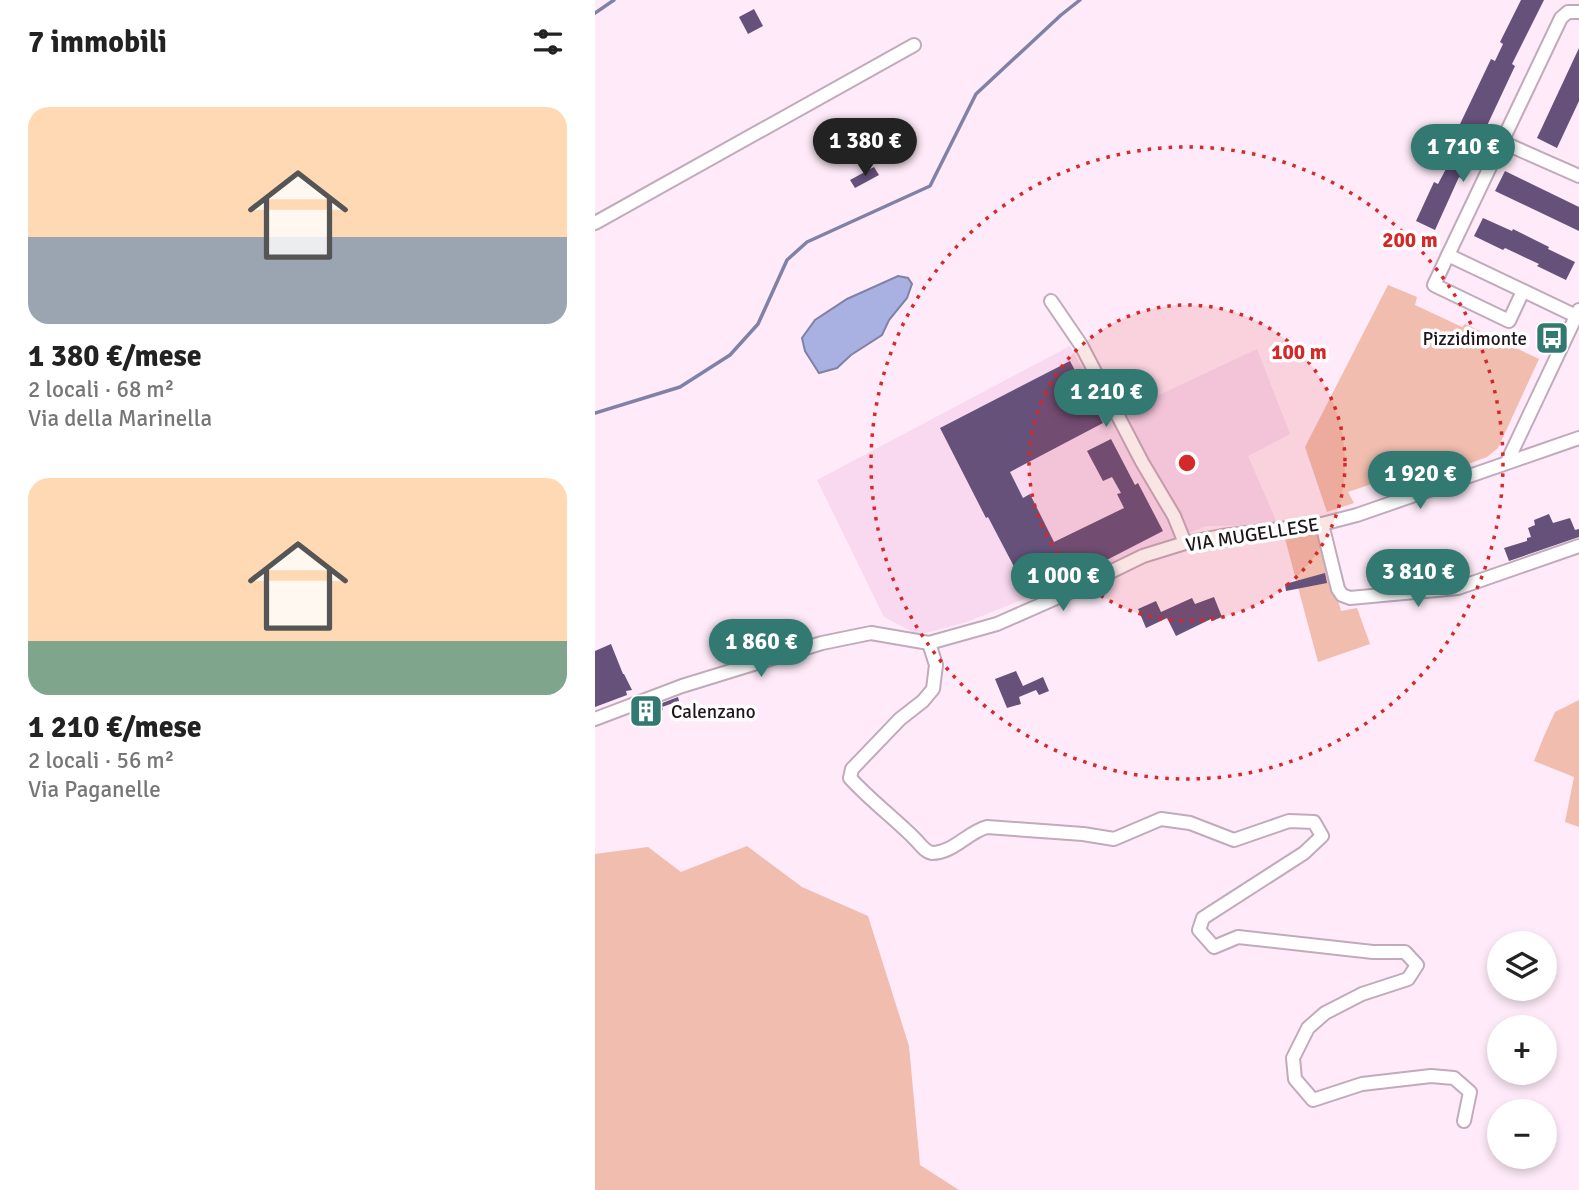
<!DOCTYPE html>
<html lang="it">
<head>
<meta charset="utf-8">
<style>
	:root { --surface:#fff; --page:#f2f2f2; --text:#222; --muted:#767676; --accent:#327972 }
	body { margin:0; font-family:Signika,sans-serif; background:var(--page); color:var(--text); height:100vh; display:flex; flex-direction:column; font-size:26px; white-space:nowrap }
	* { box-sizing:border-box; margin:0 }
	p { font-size:23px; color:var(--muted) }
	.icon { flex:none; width:38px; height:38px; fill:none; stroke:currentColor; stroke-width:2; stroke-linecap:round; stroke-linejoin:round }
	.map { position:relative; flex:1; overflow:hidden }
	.panel { display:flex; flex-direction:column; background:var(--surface); width:595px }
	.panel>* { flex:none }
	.buttons { position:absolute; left:892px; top:931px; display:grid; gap:14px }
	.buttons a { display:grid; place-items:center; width:70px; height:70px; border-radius:50%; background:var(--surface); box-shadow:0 4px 10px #0003; font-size:35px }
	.price { position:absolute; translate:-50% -60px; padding:0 16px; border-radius:24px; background:var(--accent); color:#fff; font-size:23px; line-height:46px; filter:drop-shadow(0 2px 4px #0008) }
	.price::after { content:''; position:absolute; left:50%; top:42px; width:21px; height:16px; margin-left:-10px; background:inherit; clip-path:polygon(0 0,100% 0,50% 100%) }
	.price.on { background:#222; color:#fff }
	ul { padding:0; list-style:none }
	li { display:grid; align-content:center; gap:14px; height:371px; padding:0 28px }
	li span { display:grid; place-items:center; height:217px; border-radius:21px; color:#555 }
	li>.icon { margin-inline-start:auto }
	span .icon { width:126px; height:126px; fill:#fffc; stroke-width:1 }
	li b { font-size:30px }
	h2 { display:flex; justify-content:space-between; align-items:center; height:84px; padding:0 28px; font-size:30px }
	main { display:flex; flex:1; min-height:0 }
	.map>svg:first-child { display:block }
	.built { fill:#f8d9ef }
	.green { fill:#f0bdae }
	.water { fill:#a8b1e2; stroke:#7f82a6; stroke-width:2 }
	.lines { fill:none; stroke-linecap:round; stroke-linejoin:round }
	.stream { stroke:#7f82a6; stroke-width:3.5 }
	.building { fill:#66517b }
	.minor-casing { stroke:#c1abbb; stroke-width:16 }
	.minor { stroke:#fff; stroke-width:12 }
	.ring { fill:none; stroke:#d62828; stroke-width:3.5; stroke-dasharray:3.5 7 }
	.labels { text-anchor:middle; stroke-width:7; stroke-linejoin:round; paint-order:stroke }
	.poi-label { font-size:19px; fill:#1e161b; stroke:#fefefe; text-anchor:end }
	.street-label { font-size:19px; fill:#1e161b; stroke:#fefefe }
	.centre { fill:#d62828; stroke:#fefefe; stroke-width:3.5 }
	.ring-label { font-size:21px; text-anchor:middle; font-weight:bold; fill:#d62828; stroke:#fefefe; stroke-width:7; stroke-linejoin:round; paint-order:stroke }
</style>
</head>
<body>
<main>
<section class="panel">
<h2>7 immobili<svg class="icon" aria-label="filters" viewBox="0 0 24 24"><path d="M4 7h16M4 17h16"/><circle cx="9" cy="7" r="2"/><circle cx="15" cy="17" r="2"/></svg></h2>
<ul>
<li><span style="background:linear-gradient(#ffd9b3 60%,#9aa5b1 0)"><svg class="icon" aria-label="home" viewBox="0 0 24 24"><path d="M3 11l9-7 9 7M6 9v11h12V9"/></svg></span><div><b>1 380 €/mese</b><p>2 locali · 68 m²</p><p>Via della Marinella</p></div></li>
<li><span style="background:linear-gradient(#ffd9b3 75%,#7fa58c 0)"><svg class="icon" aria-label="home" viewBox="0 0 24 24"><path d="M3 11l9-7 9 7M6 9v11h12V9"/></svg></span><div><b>1 210 €/mese</b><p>2 locali · 56 m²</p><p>Via Paganelle</p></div></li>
</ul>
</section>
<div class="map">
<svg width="984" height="1190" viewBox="0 0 984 1190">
	<rect width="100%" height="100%" fill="#feeaf8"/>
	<polygon class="built" points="475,346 515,418 662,349 695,434 653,456 683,525 611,526 372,622 323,635 289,617 222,480"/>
	<g class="green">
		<polygon points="793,285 822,297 820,305 867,327 870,324 944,359 903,448 892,457 854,471 844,461 753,492 759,503 732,512 710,447"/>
		<polygon points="723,529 746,611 762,608 775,644 723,662 689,535"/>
		<polygon points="984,700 984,827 970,822 979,777 939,761 949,736 960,712"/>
		<polygon points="152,846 207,887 273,916 314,1046 325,1165 364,1190 0,1190 0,854 53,847 86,872"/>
	</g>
	<polygon class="water" points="303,276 313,278 317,284 312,298 294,320 287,335 256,355 242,368 224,373 210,351 207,338 220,320 252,299"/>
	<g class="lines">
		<g class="stream">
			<polyline points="0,13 19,0"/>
			<polyline points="0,413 85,387 135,355 163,324 192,260 212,242 335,186 381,94 466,15 485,0"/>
		</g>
	</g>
	<g class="building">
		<polygon points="926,0 949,0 917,64 920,66 867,179 864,177 840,230 821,221 839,182 843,184 852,167 846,164 896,59 900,61 908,44 905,42"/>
		<polygon points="159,9 168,26 153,34 144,17"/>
		<polygon points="984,48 984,101 962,148 942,138"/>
		<polygon points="279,167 284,175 260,188 255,180"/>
		<polygon points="910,171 984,207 984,231 900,191"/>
		<polygon points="888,218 917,231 918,229 954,247 953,249 980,262 971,280 942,266 944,264 910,248 908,250 879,236"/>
		<polygon points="475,361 508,423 415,472 428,498 435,494 459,542 529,508 522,494 526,493 517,477 508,481 492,451 516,439 540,485 543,483 568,531 436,599 393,517 391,518 345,428"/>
		<polygon points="954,514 958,523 975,518 980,530 984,529 984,537 914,561 909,548 932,541 932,538 936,537 933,528 940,525 939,520"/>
		<polygon points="730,573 732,583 691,591 690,584"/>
		<polygon points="619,597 627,617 617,621 616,619 581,636 572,618 551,628 543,609 561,601 566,612 597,598 600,604"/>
		<polygon points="16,644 28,674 29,674 37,690 31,691 32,695 0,707 0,651"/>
		<polygon points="421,671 428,686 448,677 454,691 444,695 441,690 424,697 426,704 412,708 400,679"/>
		<polygon points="83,697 84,701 67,707 68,710 62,712 63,715 60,716 60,718 42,726 38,714"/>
	</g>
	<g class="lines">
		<defs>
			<g id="minor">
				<polyline points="907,142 984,176"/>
				<polyline points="0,223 319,45"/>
				<polyline points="853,255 839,285 914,321 928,291"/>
				<polyline points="456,301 486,345 547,462 579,516 590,543"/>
				<polyline points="981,316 853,255 966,18 973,12 984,12"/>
				<polyline points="912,462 984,310"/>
				<polyline points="727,524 743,589 747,595 755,598 863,588 984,546"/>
				<path d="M334 643 341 665 338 689 328 701 305 719 257 769 255 778C275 800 299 818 320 839 325 844 330 852 337 853 358 853 373 832 392 827L488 834 519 839 566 819 595 823 639 840 694 821 719 822 727 836 709 853 608 918 604 930 619 947 643 937 778 952H810L822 965 813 979 767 994 730 1013 713 1028 698 1058 700 1079 718 1100 767 1084 836 1076 859 1078 875 1092 869 1121"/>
				<polyline points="0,719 87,686 227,643 276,633 334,643 402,624 468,595 548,556 590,543 627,536 727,524 762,515 984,438"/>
			</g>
		</defs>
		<use href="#minor" class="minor-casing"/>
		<use href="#minor" class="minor"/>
	</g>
	<circle cx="592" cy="463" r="158" fill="#d62828" fill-opacity=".12"/>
	<g class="ring">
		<circle cx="592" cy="463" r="158"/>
		<circle cx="592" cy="463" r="316"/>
	</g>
	<defs>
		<symbol id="bus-square" viewBox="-11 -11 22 22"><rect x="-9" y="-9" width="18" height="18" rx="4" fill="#327972" stroke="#fefefe"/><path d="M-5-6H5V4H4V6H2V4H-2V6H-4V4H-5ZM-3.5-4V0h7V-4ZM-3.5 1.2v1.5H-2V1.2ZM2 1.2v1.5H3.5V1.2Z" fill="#fff"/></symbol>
		<symbol id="building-square" viewBox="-11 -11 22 22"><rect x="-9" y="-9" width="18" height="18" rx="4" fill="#327972" stroke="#fefefe"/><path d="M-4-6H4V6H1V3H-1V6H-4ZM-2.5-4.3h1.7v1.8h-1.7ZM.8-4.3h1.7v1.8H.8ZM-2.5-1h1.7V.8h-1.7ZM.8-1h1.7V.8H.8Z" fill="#fff"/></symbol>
	</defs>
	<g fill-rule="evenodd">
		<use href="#bus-square" x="938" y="319" width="38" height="38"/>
		<use href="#building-square" x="32" y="692" width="38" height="38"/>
	</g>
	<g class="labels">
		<g class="poi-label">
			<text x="932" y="345">Pizzidimonte</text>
			<text x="76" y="718" text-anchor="start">Calenzano</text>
		</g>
		<g class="street-label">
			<text transform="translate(657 534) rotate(-9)" y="7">VIA MUGELLESE</text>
		</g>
	</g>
	<circle cx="592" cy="463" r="10" class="centre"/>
	<g class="ring-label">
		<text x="815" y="247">200 m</text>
		<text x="704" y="359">100 m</text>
	</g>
</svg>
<div class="buttons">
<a><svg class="icon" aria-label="layers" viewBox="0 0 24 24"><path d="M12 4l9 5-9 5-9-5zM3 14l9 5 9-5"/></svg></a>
<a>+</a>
<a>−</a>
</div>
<b class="price on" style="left:270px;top:178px">1 380 €</b>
<b class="price" style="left:868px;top:184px">1 710 €</b>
<b class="price" style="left:511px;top:429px">1 210 €</b>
<b class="price" style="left:825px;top:511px">1 920 €</b>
<b class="price" style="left:823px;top:609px">3 810 €</b>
<b class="price" style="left:468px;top:613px">1 000 €</b>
<b class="price" style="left:166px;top:679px">1 860 €</b>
</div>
</main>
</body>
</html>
